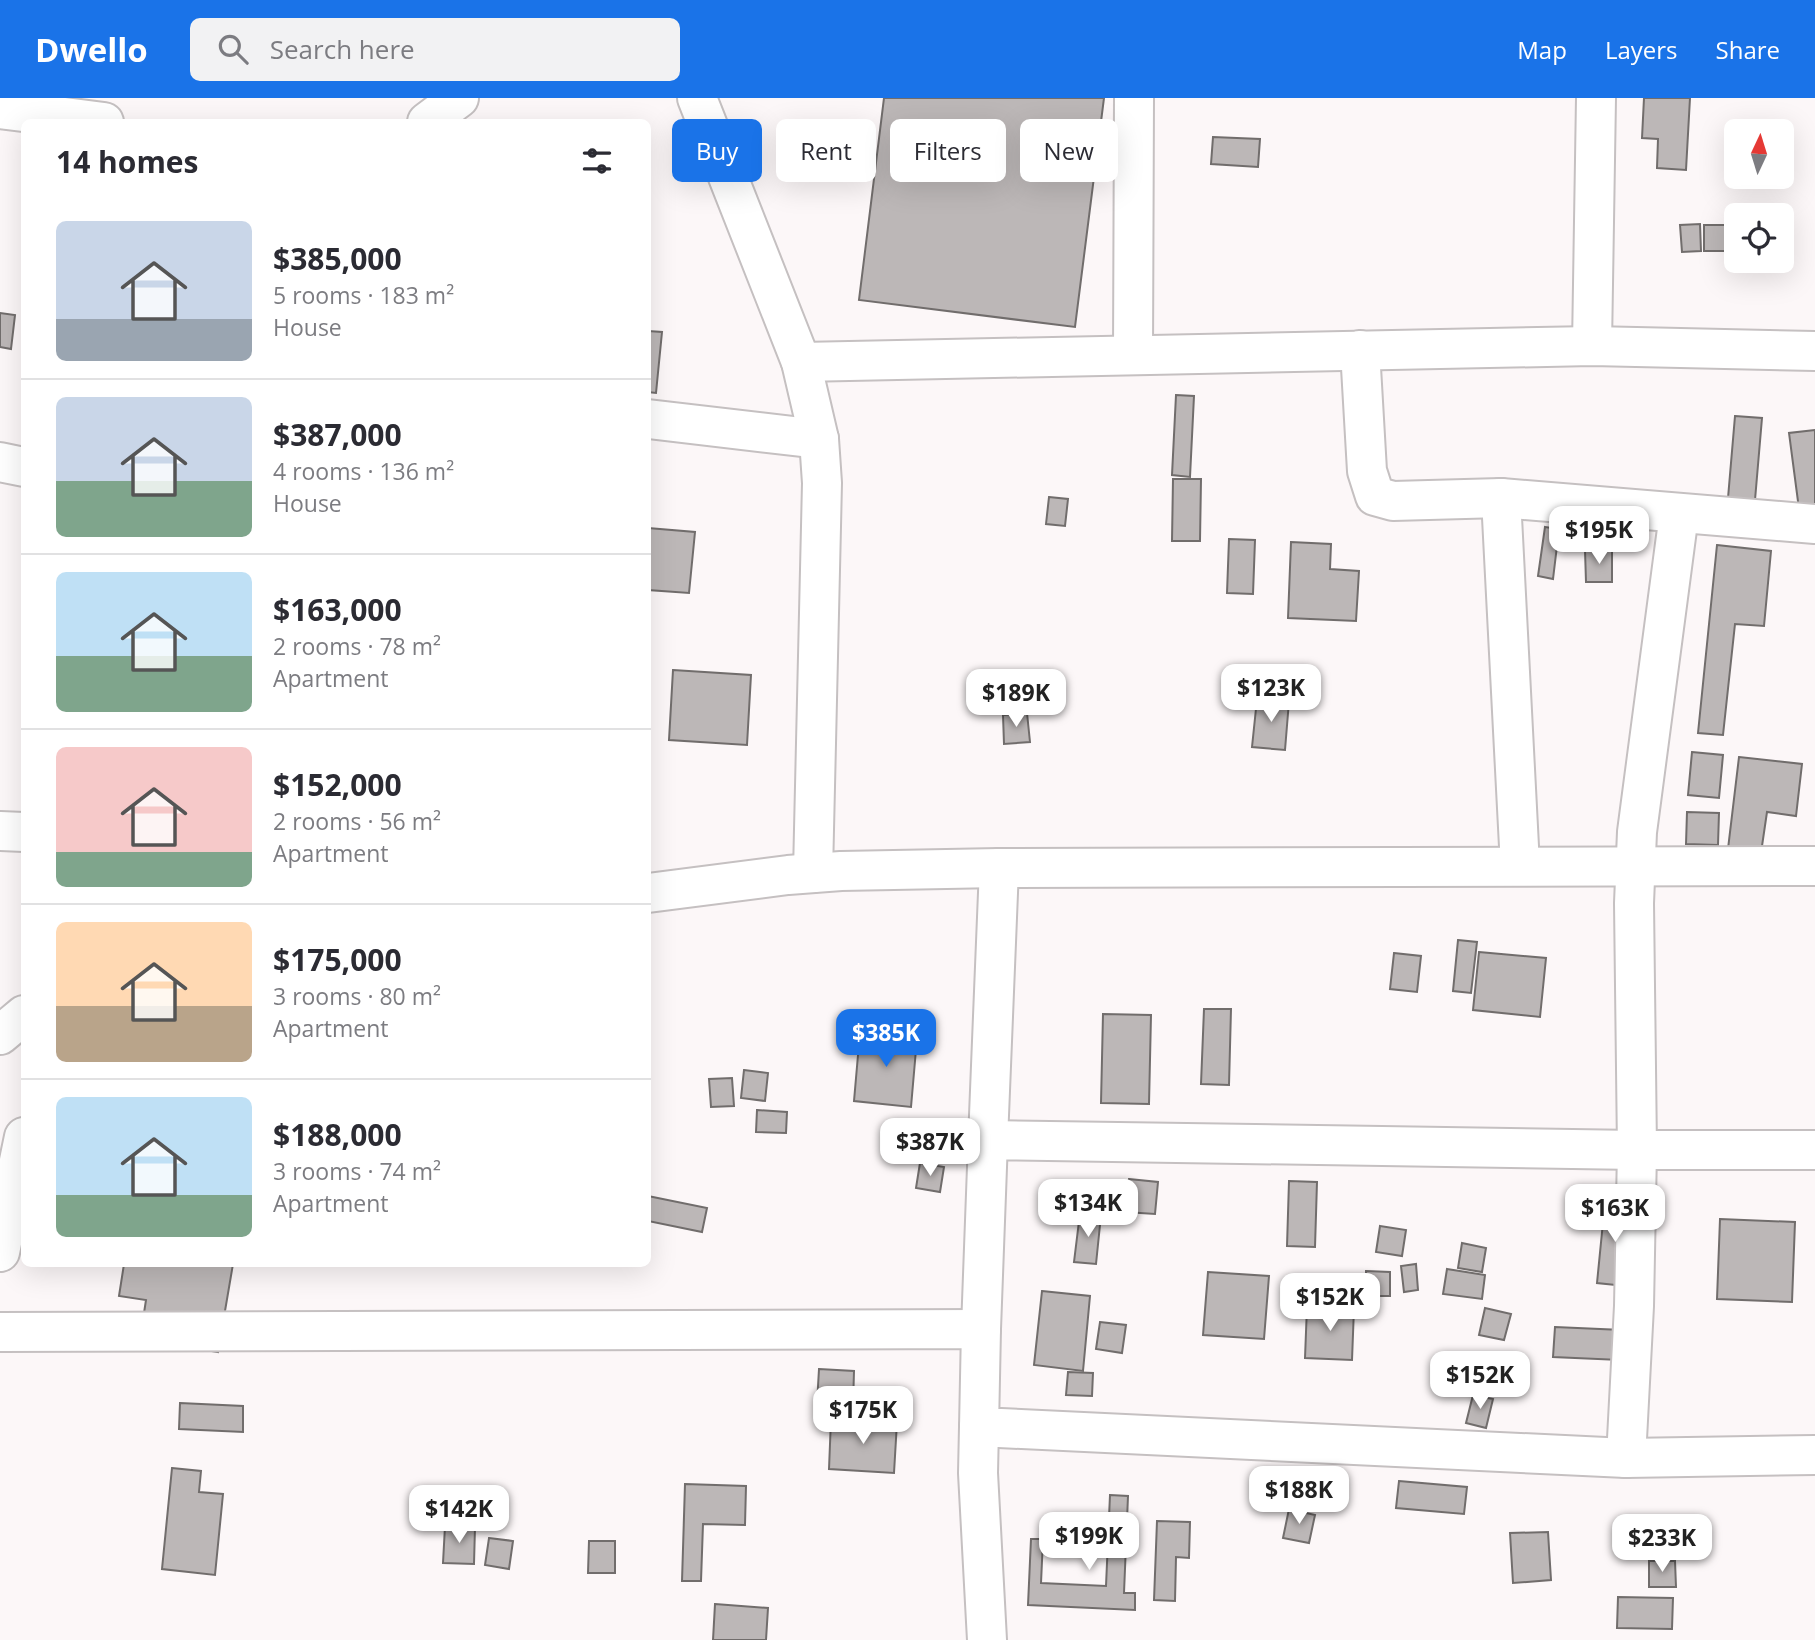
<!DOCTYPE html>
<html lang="en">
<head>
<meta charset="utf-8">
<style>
	:root { --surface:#fff; --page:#f2f2f3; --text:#2b2b33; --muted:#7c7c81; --line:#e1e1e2; --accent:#1a73e8 }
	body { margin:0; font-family:"Open Sans",sans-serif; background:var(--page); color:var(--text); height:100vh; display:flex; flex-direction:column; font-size:26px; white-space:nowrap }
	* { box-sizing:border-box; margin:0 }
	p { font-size:23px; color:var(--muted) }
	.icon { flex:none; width:38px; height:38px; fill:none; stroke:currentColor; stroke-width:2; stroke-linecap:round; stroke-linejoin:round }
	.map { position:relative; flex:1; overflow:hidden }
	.details { position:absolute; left:21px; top:21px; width:630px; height:1148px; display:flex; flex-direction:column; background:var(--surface); border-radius:10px; box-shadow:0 7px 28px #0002 }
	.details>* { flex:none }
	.guide { position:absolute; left:672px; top:21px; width:665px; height:63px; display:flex; gap:14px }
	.needle { width:46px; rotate:4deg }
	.tools { position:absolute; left:1724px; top:21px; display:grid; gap:14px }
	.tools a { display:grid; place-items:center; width:70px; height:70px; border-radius:10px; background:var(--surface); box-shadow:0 7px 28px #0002; font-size:35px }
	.price { position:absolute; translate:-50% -60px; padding:0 16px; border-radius:14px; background:#fff; color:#222; font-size:23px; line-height:46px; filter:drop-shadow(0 2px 4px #0008) }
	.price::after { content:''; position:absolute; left:50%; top:42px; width:21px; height:16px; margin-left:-10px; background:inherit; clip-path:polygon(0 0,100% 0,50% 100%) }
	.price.active { background:var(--accent); color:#fff }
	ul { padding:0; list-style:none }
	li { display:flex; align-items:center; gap:21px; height:175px; padding:0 35px }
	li+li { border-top:2px solid var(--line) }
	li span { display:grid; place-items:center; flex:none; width:196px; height:140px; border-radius:10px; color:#555 }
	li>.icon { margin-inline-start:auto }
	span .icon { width:84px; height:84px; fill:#fffc; stroke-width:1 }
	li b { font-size:30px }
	h2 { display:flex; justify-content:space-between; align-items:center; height:84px; padding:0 35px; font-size:30px }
	.pill { padding:0 24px; border-radius:10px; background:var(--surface); box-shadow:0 7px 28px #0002; font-size:24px; line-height:63px }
	.pill.active { background:var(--accent); color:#fff }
	header { display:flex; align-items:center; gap:42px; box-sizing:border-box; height:98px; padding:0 35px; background:var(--accent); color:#fff }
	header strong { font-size:33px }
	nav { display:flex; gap:38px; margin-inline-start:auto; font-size:24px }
	.search { width:490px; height:63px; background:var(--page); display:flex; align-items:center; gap:18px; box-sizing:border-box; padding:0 24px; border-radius:10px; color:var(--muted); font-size:26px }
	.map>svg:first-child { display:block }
	.building { fill:#bcb7b7; stroke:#716d6c; stroke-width:2 }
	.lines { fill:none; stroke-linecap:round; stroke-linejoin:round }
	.minor-casing { stroke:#c5c0c1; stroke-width:42 }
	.minor { stroke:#fff; stroke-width:38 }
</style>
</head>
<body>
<header>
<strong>Dwello</strong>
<div class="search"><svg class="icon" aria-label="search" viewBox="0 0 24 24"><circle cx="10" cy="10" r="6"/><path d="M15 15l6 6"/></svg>Search here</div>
<nav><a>Map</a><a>Layers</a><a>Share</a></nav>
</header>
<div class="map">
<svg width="1815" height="1542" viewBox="0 0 1815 1542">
	<rect width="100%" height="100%" fill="#fcf7f8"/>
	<g class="building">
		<polygon points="884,0 1104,0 1075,229 859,202"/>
		<polygon points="1644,0 1690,0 1686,72 1657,70 1658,41 1642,40"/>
		<polygon points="1213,39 1260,41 1258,69 1211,66"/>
		<polygon points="1700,126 1701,153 1682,154 1680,127"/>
		<rect x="1704" y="127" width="27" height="26"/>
		<polygon points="0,215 15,217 11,251 0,249"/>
		<polygon points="648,233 662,234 656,295 648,294"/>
		<polygon points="1176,297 1194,298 1190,379 1172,377"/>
		<polygon points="1735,318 1762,320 1755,402 1728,400"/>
		<polygon points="1815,332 1815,409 1799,411 1789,335"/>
		<polygon points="1173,381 1201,381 1200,443 1172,443"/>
		<polygon points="1049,399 1068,401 1065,428 1046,426"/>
		<polygon points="1545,429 1559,431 1553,481 1538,478"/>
		<polygon points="648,430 695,434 689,495 648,492"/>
		<polygon points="1229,441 1255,442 1253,496 1227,495"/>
		<polygon points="1291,444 1331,446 1330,471 1359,473 1356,523 1288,520"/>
		<polygon points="1717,447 1771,453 1764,528 1735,526 1723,637 1698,635"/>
		<polygon points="1585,452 1612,452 1612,484 1586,484"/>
		<polygon points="673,572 751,577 747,647 669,642"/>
		<polygon points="1257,601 1289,603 1285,652 1252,649"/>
		<polygon points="1027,615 1030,644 1004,646 1003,617"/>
		<polygon points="1692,654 1723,657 1719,700 1688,697"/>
		<polygon points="1739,659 1802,666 1796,718 1767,714 1761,755 1728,751"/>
		<polygon points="1687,714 1719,715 1718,747 1686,746"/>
		<polygon points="1458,842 1477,844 1471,895 1453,893"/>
		<polygon points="1479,854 1546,860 1540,919 1473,912"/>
		<polygon points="1394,855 1421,858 1417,894 1390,891"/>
		<polygon points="1204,911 1231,911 1229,987 1201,986"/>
		<polygon points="1103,916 1151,917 1149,1006 1101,1005"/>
		<polygon points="860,934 917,940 911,1009 854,1003"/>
		<polygon points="744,972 768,975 765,1003 741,1000"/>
		<polygon points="732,980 734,1008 711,1009 709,981"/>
		<polygon points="757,1012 787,1014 786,1035 756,1034"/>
		<polygon points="920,1065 944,1069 940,1094 916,1090"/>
		<polygon points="1129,1081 1158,1084 1155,1116 1125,1114"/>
		<polygon points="1289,1083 1317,1084 1315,1149 1287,1148"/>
		<polygon points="648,1098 707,1110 702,1134 648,1123"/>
		<polygon points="1605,1104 1633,1107 1625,1188 1597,1185"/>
		<polygon points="1080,1115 1101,1117 1096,1166 1074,1164"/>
		<polygon points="1720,1121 1795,1124 1792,1204 1717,1201"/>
		<polygon points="1380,1128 1406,1132 1402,1158 1376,1154"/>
		<polygon points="1462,1145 1486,1150 1482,1174 1458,1170"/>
		<polygon points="124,1166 233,1166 218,1254 140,1241 146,1202 119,1198"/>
		<polygon points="1416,1166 1418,1192 1404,1194 1401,1168"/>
		<polygon points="1447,1171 1485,1177 1482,1201 1443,1196"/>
		<polygon points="1366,1173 1390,1174 1390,1198 1366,1198"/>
		<polygon points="1208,1174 1269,1178 1264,1241 1203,1237"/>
		<polygon points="1042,1193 1090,1198 1083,1273 1034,1267"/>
		<polygon points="1307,1208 1354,1210 1352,1262 1305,1260"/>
		<polygon points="1485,1210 1511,1216 1504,1242 1479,1237"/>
		<polygon points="1100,1224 1126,1227 1122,1255 1096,1251"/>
		<polygon points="1555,1229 1622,1232 1620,1262 1553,1259"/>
		<polygon points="1499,1270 1522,1274 1519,1297 1496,1294"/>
		<polygon points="819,1271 854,1273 853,1308 817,1306"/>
		<polygon points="1068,1274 1093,1275 1092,1298 1066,1297"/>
		<polygon points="1473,1297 1493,1301 1486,1330 1466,1325"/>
		<polygon points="180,1305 243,1308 243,1334 179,1331"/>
		<polygon points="831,1321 897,1324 894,1375 829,1371"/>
		<polygon points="172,1370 201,1373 199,1394 223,1396 215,1477 162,1471"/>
		<polygon points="1399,1383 1467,1389 1464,1416 1396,1410"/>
		<polygon points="685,1386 746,1388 745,1427 703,1426 701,1483 682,1483"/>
		<polygon points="446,1391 473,1392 472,1426 444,1424"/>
		<polygon points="1110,1397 1128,1398 1124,1495 1135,1495 1135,1512 1028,1507 1031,1441 1043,1441 1041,1485 1106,1488"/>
		<polygon points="1289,1411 1315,1417 1309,1445 1283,1440"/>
		<polygon points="1157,1423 1190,1424 1189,1460 1176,1459 1175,1503 1154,1502"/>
		<polygon points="445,1428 475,1429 474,1466 443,1465"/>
		<polygon points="1548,1434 1551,1482 1513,1485 1510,1435"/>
		<polygon points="489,1440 513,1443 509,1471 485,1467"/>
		<polygon points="589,1443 615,1443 615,1475 588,1475"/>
		<polygon points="1649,1463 1675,1463 1676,1489 1649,1489"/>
		<polygon points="1618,1499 1673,1500 1672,1531 1617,1530"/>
		<polygon points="715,1506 768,1510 766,1542 713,1542"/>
	</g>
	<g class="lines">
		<defs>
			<g id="minor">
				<polyline points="697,0 801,264 819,341 822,385 813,775"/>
				<polyline points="0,11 104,24"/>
				<polyline points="427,24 459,0"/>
				<polyline points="1592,248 1596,0"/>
				<polyline points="1360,252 1367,373 1375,398 1393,403 1501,400 1815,426"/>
				<polyline points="1133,255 1134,0"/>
				<polyline points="801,264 1592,248 1815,253"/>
				<polyline points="648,321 819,341"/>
				<polyline points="0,364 24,369"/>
				<polyline points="1501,400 1520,768"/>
				<polyline points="0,733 24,734"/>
				<polyline points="648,795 788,777 841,773 999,770 1815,768"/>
				<polyline points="0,937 24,917"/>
				<polyline points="988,1042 999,770"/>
				<polyline points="0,1154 24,1039"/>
				<polyline points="981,1231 988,1042 1637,1052 1815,1052"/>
				<polyline points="0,1234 981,1231 979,1329 1626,1360 1815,1357"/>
				<polyline points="979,1329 978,1375 987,1542"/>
				<polyline points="1626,1360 1634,1208 1637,1052 1634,805 1637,734 1679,416"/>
			</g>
		</defs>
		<use href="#minor" class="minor-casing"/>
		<use href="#minor" class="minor"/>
	</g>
</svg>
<div class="tools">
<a><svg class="needle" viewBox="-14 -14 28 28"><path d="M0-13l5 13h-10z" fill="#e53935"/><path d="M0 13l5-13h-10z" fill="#7c7c81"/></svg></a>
<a><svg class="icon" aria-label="locate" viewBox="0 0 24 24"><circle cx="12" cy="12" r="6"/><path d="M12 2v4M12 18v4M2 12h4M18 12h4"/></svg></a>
</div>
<b class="price" style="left:1599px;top:468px">$195K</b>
<b class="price" style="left:1271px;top:626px">$123K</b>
<b class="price" style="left:1016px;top:631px">$189K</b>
<b class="price active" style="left:886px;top:971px">$385K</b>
<b class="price" style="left:930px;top:1080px">$387K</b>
<b class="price" style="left:1088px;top:1141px">$134K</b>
<b class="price" style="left:1615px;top:1146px">$163K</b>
<b class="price" style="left:1330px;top:1235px">$152K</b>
<b class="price" style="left:1480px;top:1313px">$152K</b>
<b class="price" style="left:863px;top:1348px">$175K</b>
<b class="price" style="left:1299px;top:1428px">$188K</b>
<b class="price" style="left:459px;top:1447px">$142K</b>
<b class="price" style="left:1089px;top:1474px">$199K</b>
<b class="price" style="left:1662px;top:1476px">$233K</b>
<div class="guide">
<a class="pill active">Buy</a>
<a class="pill">Rent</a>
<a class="pill">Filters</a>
<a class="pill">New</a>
</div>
<section class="details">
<h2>14 homes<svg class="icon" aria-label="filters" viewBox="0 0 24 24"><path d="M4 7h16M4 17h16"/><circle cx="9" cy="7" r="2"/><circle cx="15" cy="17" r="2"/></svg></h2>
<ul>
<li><span style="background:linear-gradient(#c9d6e8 70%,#9aa5b1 0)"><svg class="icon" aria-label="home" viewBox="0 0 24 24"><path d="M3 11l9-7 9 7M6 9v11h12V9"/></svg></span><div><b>$385,000</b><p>5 rooms · 183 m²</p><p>House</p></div></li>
<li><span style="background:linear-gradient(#c9d6e8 60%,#7fa58c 0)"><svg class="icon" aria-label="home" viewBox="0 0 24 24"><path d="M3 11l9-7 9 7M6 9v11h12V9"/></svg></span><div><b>$387,000</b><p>4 rooms · 136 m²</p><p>House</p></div></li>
<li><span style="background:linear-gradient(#bfe0f5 60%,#7fa58c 0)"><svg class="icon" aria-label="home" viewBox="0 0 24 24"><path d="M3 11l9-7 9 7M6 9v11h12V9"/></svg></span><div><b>$163,000</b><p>2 rooms · 78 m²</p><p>Apartment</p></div></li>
<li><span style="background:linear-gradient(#f6c9c9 75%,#7fa58c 0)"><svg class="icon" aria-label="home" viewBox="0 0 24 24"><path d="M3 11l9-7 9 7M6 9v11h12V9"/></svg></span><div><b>$152,000</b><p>2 rooms · 56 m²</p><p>Apartment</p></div></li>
<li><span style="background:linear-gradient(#ffd9b3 60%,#b9a48a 0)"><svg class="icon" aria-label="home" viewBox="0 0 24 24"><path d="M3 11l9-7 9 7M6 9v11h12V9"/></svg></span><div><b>$175,000</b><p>3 rooms · 80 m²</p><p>Apartment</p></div></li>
<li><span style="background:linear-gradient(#bfe0f5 70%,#7fa58c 0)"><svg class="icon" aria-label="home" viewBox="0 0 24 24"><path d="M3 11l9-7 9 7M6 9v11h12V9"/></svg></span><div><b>$188,000</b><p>3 rooms · 74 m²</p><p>Apartment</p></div></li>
</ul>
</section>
</div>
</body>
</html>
